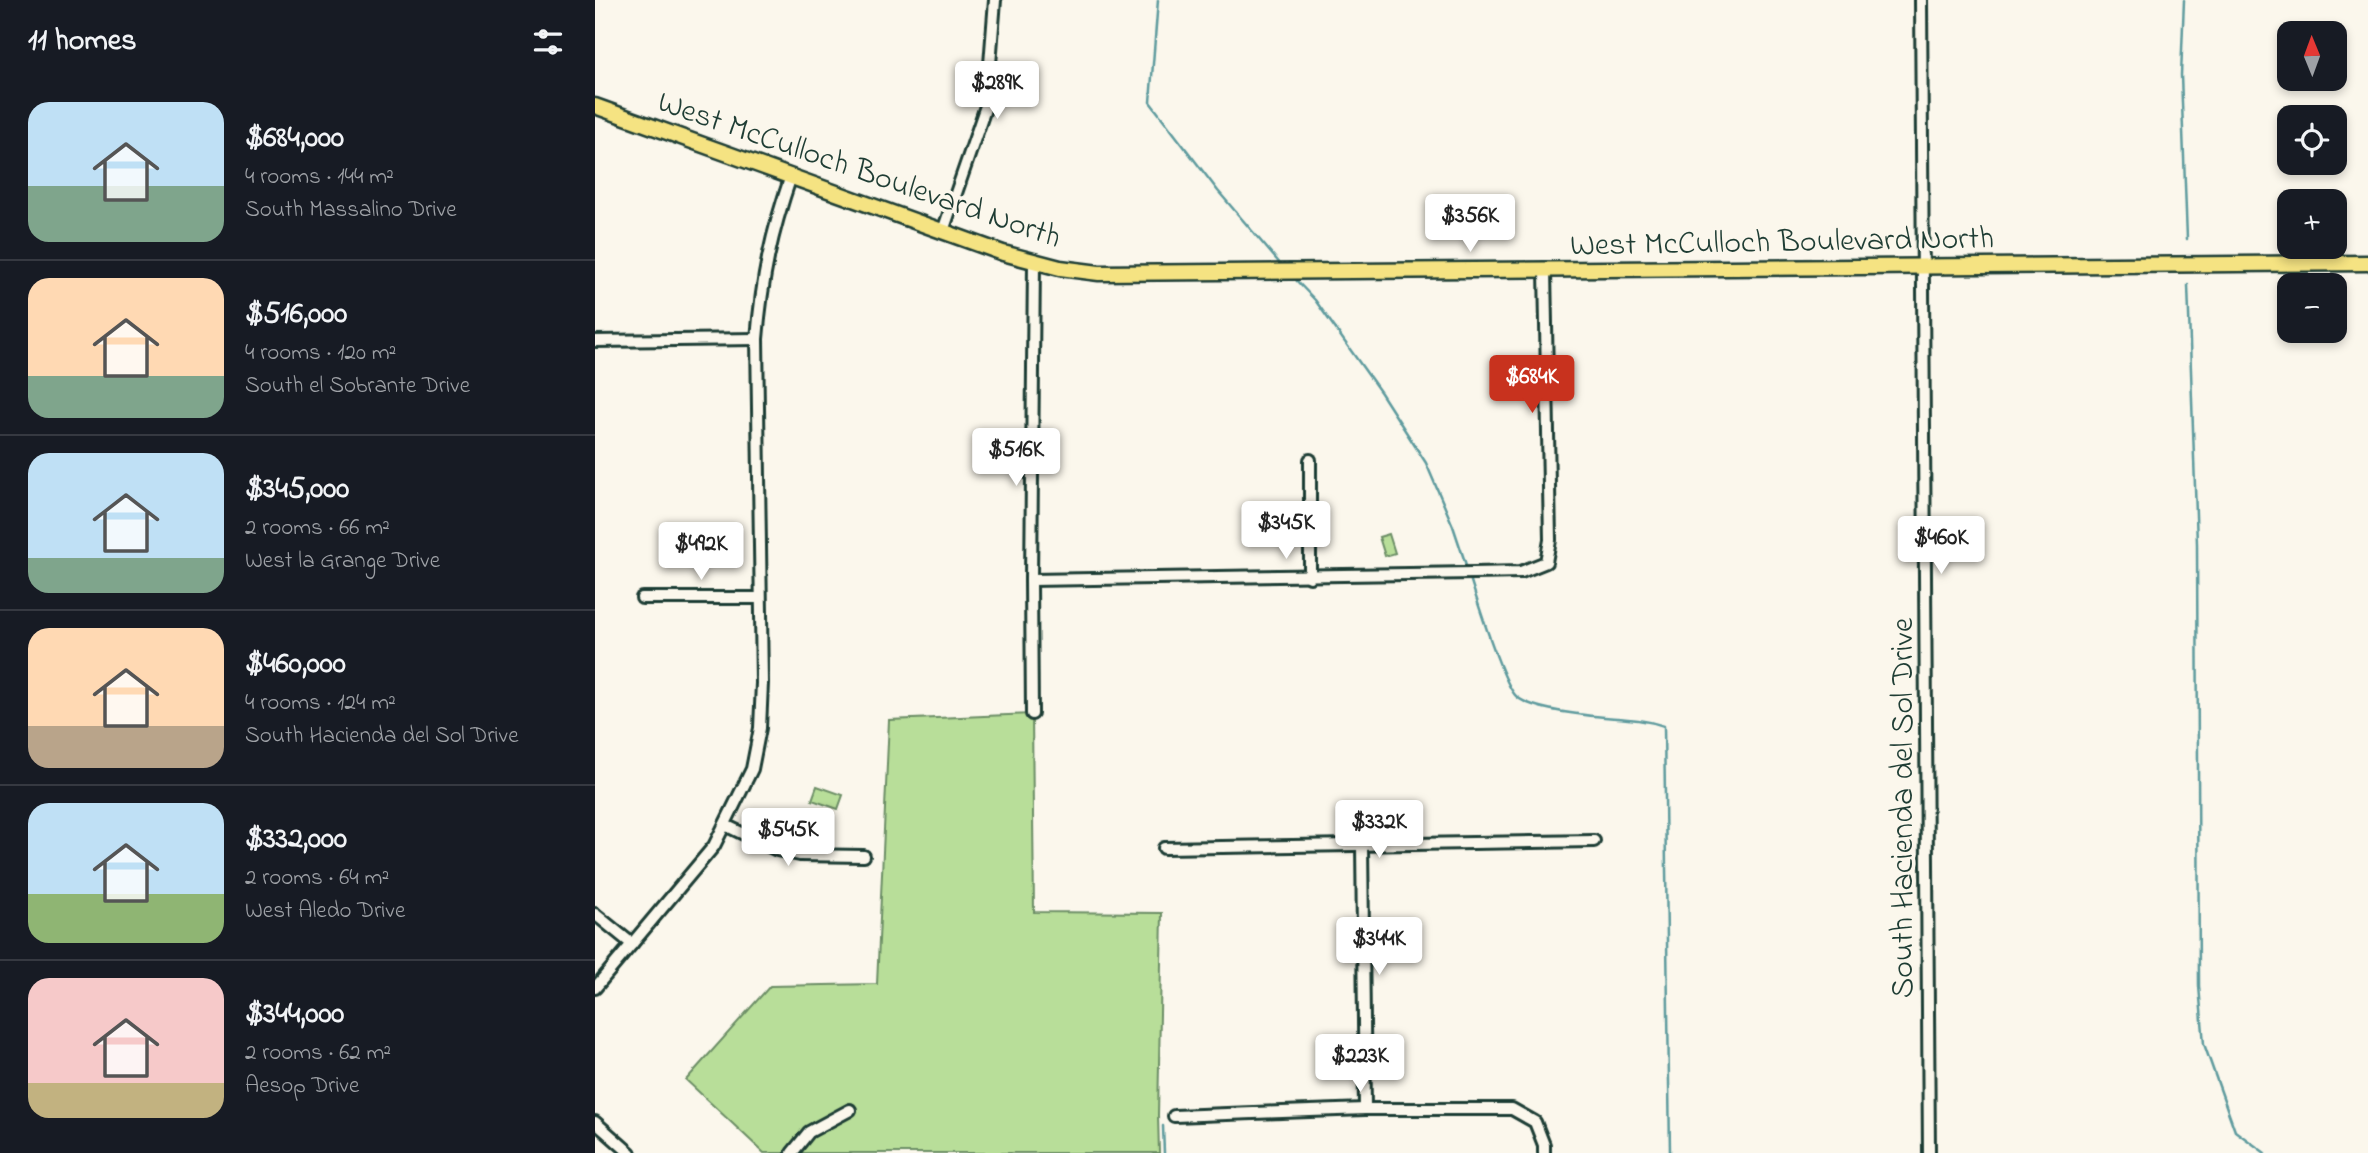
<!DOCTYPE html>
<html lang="en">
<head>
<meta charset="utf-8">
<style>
	:root { --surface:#171b24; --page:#242831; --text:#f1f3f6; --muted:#9ea1a6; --line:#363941; --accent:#c8321e }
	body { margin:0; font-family:"Indie Flower",sans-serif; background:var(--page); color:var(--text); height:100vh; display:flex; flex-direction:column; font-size:26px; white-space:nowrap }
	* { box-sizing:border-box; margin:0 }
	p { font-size:23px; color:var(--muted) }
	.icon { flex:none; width:38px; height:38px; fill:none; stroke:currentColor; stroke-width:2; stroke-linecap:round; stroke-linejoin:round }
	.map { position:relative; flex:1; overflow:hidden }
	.drawer { display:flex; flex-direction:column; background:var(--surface); width:595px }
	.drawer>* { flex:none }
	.needle { width:46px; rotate:359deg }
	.fabs { position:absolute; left:1682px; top:21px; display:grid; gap:14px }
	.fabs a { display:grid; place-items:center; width:70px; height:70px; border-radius:14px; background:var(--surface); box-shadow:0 4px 10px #0003; font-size:35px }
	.price { position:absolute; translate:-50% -60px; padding:0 16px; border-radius:7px; background:#fff; color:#222; font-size:23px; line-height:46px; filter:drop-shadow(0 2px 4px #0008) }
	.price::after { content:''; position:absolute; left:50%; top:42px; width:21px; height:16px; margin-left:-10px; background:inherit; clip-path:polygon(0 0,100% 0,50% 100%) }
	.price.active { background:var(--accent); color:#fff }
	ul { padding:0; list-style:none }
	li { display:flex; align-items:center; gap:21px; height:175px; padding:0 28px }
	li+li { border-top:2px solid var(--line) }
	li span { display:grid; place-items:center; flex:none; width:196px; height:140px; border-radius:21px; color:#555 }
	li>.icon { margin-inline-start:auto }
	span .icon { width:84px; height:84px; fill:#fffc; stroke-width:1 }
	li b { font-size:30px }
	h2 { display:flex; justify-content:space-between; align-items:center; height:84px; padding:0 28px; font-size:30px }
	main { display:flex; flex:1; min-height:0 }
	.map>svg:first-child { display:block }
	.green { fill:#b8de99; stroke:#6c8e66; stroke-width:2 }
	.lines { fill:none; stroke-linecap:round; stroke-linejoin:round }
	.stream { stroke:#5f9b9e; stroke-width:2.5 }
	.minor-casing { stroke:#1f3d34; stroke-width:16 }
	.major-casing { stroke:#1f3d34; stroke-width:19 }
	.minor { stroke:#fbf7ec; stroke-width:10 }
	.major { stroke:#f5e382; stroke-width:14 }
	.labels { text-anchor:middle; stroke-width:7; stroke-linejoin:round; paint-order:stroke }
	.street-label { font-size:32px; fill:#1f3d34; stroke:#fbf7ec }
</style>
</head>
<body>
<main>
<section class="drawer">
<h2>11 homes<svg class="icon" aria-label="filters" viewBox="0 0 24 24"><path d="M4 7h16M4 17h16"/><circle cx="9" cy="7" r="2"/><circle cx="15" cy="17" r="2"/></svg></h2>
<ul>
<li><span style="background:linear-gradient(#bfe0f5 60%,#7fa58c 0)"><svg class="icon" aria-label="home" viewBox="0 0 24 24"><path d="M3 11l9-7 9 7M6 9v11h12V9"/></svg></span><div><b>$684,000</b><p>4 rooms · 144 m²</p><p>South Massalino Drive</p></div></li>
<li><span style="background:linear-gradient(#ffd9b3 70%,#7fa58c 0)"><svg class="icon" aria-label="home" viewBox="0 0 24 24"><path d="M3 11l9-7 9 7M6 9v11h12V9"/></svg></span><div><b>$516,000</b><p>4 rooms · 120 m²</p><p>South el Sobrante Drive</p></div></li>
<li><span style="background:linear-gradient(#bfe0f5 75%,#7fa58c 0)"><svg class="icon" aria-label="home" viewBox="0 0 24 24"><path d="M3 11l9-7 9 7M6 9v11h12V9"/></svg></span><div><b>$345,000</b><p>2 rooms · 66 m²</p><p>West la Grange Drive</p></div></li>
<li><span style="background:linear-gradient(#ffd9b3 70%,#b9a48a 0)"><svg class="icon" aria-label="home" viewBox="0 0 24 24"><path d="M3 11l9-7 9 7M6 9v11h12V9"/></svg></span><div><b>$460,000</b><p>4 rooms · 124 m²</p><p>South Hacienda del Sol Drive</p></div></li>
<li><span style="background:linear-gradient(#bfe0f5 65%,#8fb573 0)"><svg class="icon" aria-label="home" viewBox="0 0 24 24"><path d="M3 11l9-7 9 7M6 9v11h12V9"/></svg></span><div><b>$332,000</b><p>2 rooms · 64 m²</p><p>West Aledo Drive</p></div></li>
<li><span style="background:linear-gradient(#f6c9c9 75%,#c2b280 0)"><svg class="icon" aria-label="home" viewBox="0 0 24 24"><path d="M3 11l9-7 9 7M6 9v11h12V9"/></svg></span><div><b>$344,000</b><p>2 rooms · 62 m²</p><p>Aesop Drive</p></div></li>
</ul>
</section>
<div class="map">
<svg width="1773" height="1153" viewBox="0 0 1773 1153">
	<rect width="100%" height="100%" fill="#fbf7ec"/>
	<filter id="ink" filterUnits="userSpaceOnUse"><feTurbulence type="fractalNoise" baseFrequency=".0143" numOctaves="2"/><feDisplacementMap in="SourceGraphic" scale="14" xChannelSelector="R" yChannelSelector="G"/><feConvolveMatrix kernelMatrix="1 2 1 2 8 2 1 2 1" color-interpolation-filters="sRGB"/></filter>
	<g filter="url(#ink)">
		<g class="green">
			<polygon points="794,534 800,553 790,556 784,537"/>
			<polygon points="437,714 439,912 567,913 563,1115 564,1153 169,1153 91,1080 175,986 282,984 294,720"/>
			<polygon points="222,786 248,795 243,809 217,800"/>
		</g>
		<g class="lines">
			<g class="stream">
				<polyline points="563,0 555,102 623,191 687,266"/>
				<polyline points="1589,0 1586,75 1592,239"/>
				<polyline points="697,276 720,300 786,393 831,463 858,526 872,568"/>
				<polyline points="1593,285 1602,544 1604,986 1609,1044 1640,1131 1670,1153"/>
				<path d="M875 578C882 600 908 685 922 697 935 708 973 713 990 715 1018 719 1042 717 1069 726L1075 1153"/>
				<polyline points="568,1126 569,1153"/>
			</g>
			<defs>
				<g id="minor">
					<polyline points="1326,0 1334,1153"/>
					<polyline points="348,231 392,103 400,0"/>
					<polyline points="0,341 162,339"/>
					<polyline points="715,460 715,577"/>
					<polyline points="436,580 879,573 926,572 951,562 955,540 950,270"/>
					<polyline points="47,598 164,598"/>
					<polyline points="437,714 436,580 439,262"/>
					<polyline points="130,825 182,850 205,855 269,856"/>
					<polyline points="767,845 770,1109"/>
					<polyline points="569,848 999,841"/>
					<polyline points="0,914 37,944"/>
					<path d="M0 988 119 846 157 769 165 728 167 683 162 339C167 278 176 234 196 176"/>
					<polyline points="579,1116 770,1109 917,1109 940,1122 949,1145 949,1153"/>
					<polyline points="0,1122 35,1153"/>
					<polyline points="197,1153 214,1132 255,1110"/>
				</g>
				<polyline id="major" points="0,106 408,253 465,268 504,273 1773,263"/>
			</defs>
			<use href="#minor" class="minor-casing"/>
			<use href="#major" class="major-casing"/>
			<use href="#minor" class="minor"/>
			<use href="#major" class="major"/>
		</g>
	</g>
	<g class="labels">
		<g class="street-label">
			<text transform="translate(265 168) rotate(19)" y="11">West McCulloch Boulevard North</text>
			<text transform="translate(1187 240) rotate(-1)" y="11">West McCulloch Boulevard North</text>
			<text transform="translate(1306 808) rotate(-90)" y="11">South Hacienda del Sol Drive</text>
		</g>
	</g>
</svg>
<div class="fabs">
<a><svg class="needle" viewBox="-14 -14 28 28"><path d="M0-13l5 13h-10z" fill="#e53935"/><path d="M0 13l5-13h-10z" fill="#9ea1a6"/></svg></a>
<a><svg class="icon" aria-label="locate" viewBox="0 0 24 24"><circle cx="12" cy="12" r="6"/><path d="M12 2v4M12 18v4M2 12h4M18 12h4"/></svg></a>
<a>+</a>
<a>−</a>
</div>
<b class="price" style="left:402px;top:121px">$289K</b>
<b class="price" style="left:875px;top:254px">$356K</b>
<b class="price active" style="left:937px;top:415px">$684K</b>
<b class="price" style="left:421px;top:488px">$516K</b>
<b class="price" style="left:691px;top:561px">$345K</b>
<b class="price" style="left:1346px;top:576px">$460K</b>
<b class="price" style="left:106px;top:582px">$492K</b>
<b class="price" style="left:784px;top:860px">$332K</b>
<b class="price" style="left:193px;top:868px">$545K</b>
<b class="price" style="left:784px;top:977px">$344K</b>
<b class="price" style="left:765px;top:1094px">$223K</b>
</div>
</main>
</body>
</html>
